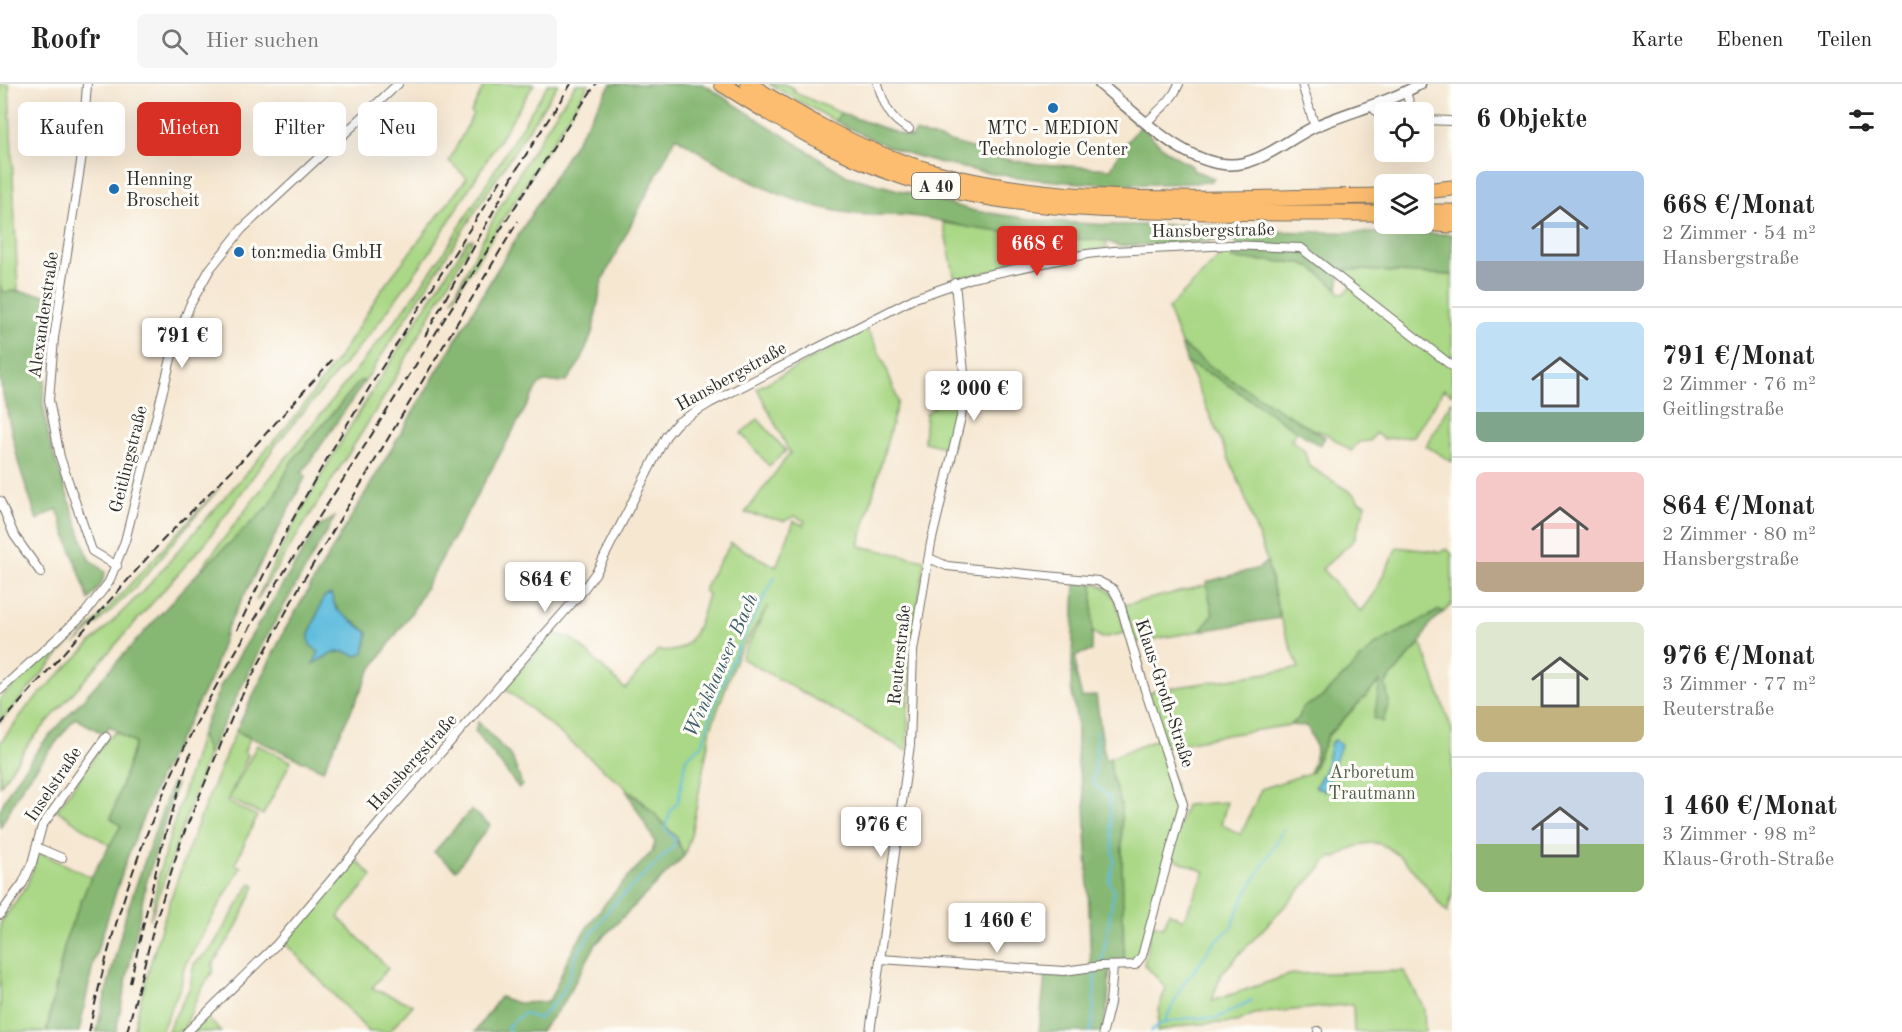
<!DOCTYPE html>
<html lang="de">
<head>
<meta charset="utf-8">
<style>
	:root { --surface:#fff; --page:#f6f6f6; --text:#222; --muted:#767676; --line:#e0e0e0; --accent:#d93025 }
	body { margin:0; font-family:"Old Standard TT",serif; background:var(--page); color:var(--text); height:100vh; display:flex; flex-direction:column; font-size:22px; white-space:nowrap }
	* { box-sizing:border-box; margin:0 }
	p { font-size:20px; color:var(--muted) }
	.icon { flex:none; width:33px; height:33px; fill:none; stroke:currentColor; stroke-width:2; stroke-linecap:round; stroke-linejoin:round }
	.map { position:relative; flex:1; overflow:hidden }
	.side { display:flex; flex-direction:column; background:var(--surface); width:450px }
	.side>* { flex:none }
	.hud { position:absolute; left:18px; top:18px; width:570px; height:54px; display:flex; gap:12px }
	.tools { position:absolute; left:1374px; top:18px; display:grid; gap:12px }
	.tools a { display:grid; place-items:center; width:60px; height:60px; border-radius:9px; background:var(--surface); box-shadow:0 6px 24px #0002; font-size:30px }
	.price { position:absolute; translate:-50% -51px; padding:0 14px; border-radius:6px; background:#fff; color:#222; font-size:20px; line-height:39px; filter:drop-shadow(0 2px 3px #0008) }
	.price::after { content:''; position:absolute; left:50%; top:36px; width:18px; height:14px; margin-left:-9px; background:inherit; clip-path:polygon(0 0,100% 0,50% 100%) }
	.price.current { background:var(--accent); color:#fff }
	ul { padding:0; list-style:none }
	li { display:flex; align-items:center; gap:18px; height:150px; padding:0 24px }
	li+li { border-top:2px solid var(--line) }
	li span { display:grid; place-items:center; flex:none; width:168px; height:120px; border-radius:9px; color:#555 }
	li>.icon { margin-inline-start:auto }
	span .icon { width:72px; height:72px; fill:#fffc; stroke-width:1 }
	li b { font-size:26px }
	h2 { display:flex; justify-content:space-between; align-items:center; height:72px; padding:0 24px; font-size:26px }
	.chip { padding:0 21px; border-radius:9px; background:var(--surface); box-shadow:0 6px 24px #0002; font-size:21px; line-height:54px }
	.chip.current { background:var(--accent); color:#fff }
	header { display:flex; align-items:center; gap:36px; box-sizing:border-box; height:84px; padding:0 30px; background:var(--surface); border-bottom:2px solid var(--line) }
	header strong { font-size:28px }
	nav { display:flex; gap:33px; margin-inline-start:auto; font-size:21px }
	.search { width:420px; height:54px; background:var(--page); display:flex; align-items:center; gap:15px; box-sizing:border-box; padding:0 21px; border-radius:9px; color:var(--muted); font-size:22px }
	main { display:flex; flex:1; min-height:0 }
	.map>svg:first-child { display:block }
	.green { fill:#aad886; stroke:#6a8258; stroke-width:1.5 }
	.forest { fill:#87b873; stroke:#59724f; stroke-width:1.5; fill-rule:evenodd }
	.water { fill:#60bdde; stroke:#467484; stroke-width:1.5 }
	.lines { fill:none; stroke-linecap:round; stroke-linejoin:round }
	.stream { stroke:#60bdde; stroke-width:2 }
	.minor-casing { stroke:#726d65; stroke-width:10 }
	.tertiary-casing { stroke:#726d65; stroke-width:13 }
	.motorway-casing { stroke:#726d65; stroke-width:17 }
	.minor { stroke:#fff; stroke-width:8 }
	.tertiary { stroke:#fff; stroke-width:10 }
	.motorway { stroke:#fcbd6f; stroke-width:15 }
	.rail { stroke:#2b2b2b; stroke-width:2; stroke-dasharray:9 4.5; stroke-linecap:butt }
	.poi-dot { fill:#1f6fb2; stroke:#fdfcf7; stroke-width:2 }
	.labels { text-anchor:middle; stroke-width:6; stroke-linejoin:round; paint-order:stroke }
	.shield { fill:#fdfcf7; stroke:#6a6a68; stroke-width:1.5 }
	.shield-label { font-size:16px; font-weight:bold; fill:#2b2b2b }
	.poi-label { font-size:18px; fill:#2b2b2b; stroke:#fdfcf7; text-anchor:start }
	.street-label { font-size:18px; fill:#2b2b2b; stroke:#fdfcf7 }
	.park-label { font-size:18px; fill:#515f46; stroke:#fdfcf7 }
	.water-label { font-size:20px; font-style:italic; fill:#3e5e6a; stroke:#fdfcf7 }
</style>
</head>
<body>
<header>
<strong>Roofr</strong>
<div class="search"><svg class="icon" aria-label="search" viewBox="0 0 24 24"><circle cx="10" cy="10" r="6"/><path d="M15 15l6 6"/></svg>Hier suchen</div>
<nav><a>Karte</a><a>Ebenen</a><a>Teilen</a></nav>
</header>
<main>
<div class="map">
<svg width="1452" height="948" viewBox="0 0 1452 948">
	<rect width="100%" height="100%" fill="#fdfcf7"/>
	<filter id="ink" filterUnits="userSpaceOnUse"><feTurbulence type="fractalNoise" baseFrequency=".0167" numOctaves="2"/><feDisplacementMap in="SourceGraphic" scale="12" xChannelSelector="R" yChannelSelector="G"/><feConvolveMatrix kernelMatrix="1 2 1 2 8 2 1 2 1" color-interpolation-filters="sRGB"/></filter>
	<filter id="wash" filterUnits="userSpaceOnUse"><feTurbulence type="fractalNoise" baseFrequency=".008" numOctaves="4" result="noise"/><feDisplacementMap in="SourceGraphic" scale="24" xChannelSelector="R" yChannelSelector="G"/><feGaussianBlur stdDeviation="1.35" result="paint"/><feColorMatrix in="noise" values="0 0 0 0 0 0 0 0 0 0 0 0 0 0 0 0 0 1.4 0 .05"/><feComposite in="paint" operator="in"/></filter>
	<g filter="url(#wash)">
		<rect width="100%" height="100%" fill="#f6e7d1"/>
		<g class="green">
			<polygon points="0,0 9,0 18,207 3,208 0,202"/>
			<polygon points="485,0 534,0 428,171 374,245 278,358 206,458 29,659 0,702 0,659 28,622 147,503 298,329 340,272 382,205 467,94 449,77 473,30 471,28"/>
			<polygon points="548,0 558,0 365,297 360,297 292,377 269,422 197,490 266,399 406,223 444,168"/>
			<path d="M576 0H589L452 216C489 141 528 68 576 0Z"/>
			<polygon points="769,0 784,0 795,5 793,8 841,29 835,37"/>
			<polygon points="943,139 1015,150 1106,157 1107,163 955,195"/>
			<path d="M473 155 386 310 256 517C314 390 394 274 468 156Z"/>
			<polygon points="1236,165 1232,175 1301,179 1311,183 1338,205 1339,209 1344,210 1355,198 1340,185 1452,191 1452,311 1444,305 1414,352 1384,355 1375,349 1370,357 1359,358 1351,367 1327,350 1307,343 1218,288 1181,260 1168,225 1219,173 1215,166"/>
			<path d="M867 245 885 280 898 317 859 462 925 476 910 566 907 667 741 574 768 522 737 572 711 644 691 751 684 772 677 754 643 718 505 604 553 549 573 555 625 605 658 566C693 575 701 535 708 510L704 507C710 488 722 476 731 459L776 483 794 437 803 441 805 437 795 432 784 437 745 429 790 369 757 304Z"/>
			<polygon points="1187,279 1216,293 1297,347 1291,356 1304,366 1309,382 1355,411 1359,418 1366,420 1354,456 1322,485 1361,528 1374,510 1397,463 1440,468 1447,465 1452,470 1452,520 1444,528 1439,526 1375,561 1321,614 1302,624 1299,634 1290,641 1220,652 1166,663 1149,610 1153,607 1299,584 1280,534 1267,477 1242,405"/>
			<polygon points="962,296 952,365 924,358 926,330"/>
			<polygon points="1452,317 1452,378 1426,362"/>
			<polygon points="758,335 786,367 769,382 741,349"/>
			<polygon points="220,403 135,504 75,560"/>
			<path d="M1093 499C1118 503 1119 529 1125 549L1102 554 1091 547Z"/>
			<polygon points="1207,501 1213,530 1200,547 1133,559 1124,521"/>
			<polygon points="96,528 0,638 0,614"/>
			<path d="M1421 558 1452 646V811L1447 829C1431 810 1400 761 1374 759 1360 758 1346 767 1335 775L1332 772 1221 890 1212 917 1292 890 1404 887 1424 924 1425 948H1354L1353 920 1254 930 1237 938 1187 941 1157 948 1160 920 1166 904 1144 880 1152 840 1164 843 1169 828 1183 836 1205 788 1170 773 1186 721 1227 718 1221 740 1241 751 1261 705 1312 688 1328 652 1381 596 1374 634 1389 618 1385 600Z"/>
			<path d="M236 647 250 654 244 668 248 671 227 718 257 732 235 780 241 783 184 883 181 901 161 948H133C155 848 195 741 236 647Z"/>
			<polygon points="116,648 135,659 111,734 121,741 110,762 57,726 106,656"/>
			<polygon points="201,650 208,671 150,836 160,786"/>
			<polygon points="1161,654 1180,722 1144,858 1135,878 1124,880 1121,720 1112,693 1110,674"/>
			<polygon points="257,661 291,677 263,731 229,715"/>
			<polygon points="39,768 91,793 66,854 46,948 0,948 0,840 27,801"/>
			<polygon points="355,775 372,792 338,833 388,884 372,904 413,921 389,948 369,948 285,859"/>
			<polygon points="251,799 255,802 235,846 213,880 213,887 199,909 183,947 167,948 190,903 194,880 211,865"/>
			<polygon points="207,933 221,948 192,948"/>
		</g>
		<g class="forest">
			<path d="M611 0H703L847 92 975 127 1045 137 1109 141H1212L1248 147 1452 150V191L1341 185 1338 205 1311 183 1301 179 1232 175 1237 156 1119 162 1106 157C1063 154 1021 151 978 145 956 141 933 134 911 132 892 130 874 132 856 130 785 121 735 91 676 53L602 197 593 246 581 277 566 298H544L538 302 412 528 370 587 323 686 236 647 284 547 497 186ZM331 511C340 539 352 531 368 549L364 568 358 572C338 564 333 569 315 578L319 568 309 551 324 513Z"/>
			<path d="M841 29 911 54 916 48 989 69V72L1027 79 1111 85 1120 67 1140 42 1168 68 1192 82 1193 86 1214 94 1210 98C1110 104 1003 100 906 69 882 61 858 49 835 37Z"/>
			<polygon points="0,202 3,208 18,207 52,212 43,319 49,357 89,475 105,488 102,499 89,516 57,425 37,436 19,381 0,297"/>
			<polygon points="1181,260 1218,288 1325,353 1320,362 1216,293 1187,279"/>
			<polygon points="360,297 365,297 302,389 306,392 227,544 212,592 159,694 127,774 94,876 79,948 47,948 66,854 91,793 121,742 111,734 135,659 109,642 104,650 75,634 24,700 0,744 0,726 10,705 42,660 197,490 269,422 292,377"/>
			<polygon points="335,433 264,557 208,671 201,650 221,601 318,443"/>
			<polygon points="1267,477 1280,534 1200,547 1213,530 1206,498 1259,484"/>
			<polygon points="1075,498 1093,499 1092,567 1076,571 1076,590 1082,614 1096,611 1105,676 1110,674 1112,693 1121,720 1124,880 1110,880 1108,918 1102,948 1039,948 1045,892 1048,889 1091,886 1085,716 1077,678 1077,640 1071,603"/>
			<path d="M1440 526 1444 528 1430 540 1421 558 1385 600 1389 618 1383 638 1374 634 1380 597 1328 651 1312 688H1309C1320 667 1317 663 1307 642L1290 641 1299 634 1302 624 1321 614 1375 561Z"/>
			<polygon points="478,638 512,673 522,701 519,704 475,647"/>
			<polygon points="172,699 176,700 146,800 116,948 96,948 126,830"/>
			<path d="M626 706C649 723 673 744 684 772L596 860 564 918 540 948H475L500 913 517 919 548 918C557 904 560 891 567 877 588 835 620 801 652 768L655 758Z"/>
			<polygon points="471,726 490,741 456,786 434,768"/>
		</g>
		<g class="water">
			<path d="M331 510 336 525 368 549 364 568 358 572C337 563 332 569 313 580L319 568 310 561 309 551 324 513Z"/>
			<polygon points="1335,656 1341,661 1325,707 1315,703 1325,686 1331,658"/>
		</g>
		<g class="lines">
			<g class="stream">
				<polyline points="1097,648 1094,700 1109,713 1114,778 1109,797 1114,807 1102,879"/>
				<polyline points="1164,939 1189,934 1218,934 1252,916"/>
				<polyline points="510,948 507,943 524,929 539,935 563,909 578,868 611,823 675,761 675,755 665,744 671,725 678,718 686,674 702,661 716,616 739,561 775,493"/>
				<polyline points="1090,948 1093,938 1095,887"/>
				<polyline points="1151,948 1158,941 1164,939 1183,900 1201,878 1211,862 1231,844 1244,813 1284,745"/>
			</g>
		</g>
	</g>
	<g filter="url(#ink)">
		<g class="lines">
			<defs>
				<g id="minor">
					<polyline points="87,0 82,71 54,254 49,316 60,373 92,467 117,482"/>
					<path d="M878 0C884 21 890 36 909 45"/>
					<polyline points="1302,0 1315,43"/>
					<polyline points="1406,8 1412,28"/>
					<polyline points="1372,23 1384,35"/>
					<polyline points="1424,36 1452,37"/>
					<path d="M1147 38C1160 25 1172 17 1179 0"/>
					<polyline points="0,417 14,451 41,489"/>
					<polyline points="0,606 85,529 109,498 125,457 174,263 190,221 210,185 242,145 398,0"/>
					<polyline points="36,763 62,774"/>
					<polyline points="0,831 23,799 32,779 42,742 106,653"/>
					<polyline points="880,875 1064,887 1101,882 1135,881 1142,872 1183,720 1145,606 1119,516 1113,505 1098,497 947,482 929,474"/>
					<polyline points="1318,947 1318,948"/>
					<polyline points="187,948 277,860 386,731 580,510 597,487 666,352 677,339 710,319 915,214 972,194 1087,170 1114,167 1230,161 1301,164 1452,282"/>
					<polyline points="870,948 910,661 913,567 931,459 961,333 965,299 955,199"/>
					<polyline points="1103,948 1110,919 1113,883"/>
				</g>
				<path id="tertiary" d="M1100 0C1137 30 1193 91 1244 79 1269 73 1291 54 1314 43 1349 27 1386 20 1420 0"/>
				<g id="motorway">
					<path d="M722 0C779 36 838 71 903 93 1001 125 1105 127 1208 128 1267 129 1326 129 1384 129"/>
					<path d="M748 0C798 30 846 59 902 78 1050 129 1229 113 1384 112"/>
					<polyline points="1424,107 1452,104"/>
					<polyline points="1424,128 1452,128"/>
					<polyline points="1424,139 1452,141"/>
				</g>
			</defs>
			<use href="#minor" class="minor-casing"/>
			<use href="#tertiary" class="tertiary-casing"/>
			<use href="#motorway" class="motorway-casing"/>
			<use href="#minor" class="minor"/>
			<use href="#tertiary" class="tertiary"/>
			<use href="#motorway" class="motorway"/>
			<g class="rail">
				<polyline points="425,252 515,88 571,0"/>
				<path d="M237 546C311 386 409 241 503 93"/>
				<polyline points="0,641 163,456 243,375 332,276"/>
				<polyline points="130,899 161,765 191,667"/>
				<path d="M89 948C110 844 145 741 193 646 247 539 316 440 379 339 451 226 520 111 596 0"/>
				<polyline points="127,948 155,839 182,754 238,619 297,507 518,137"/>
			</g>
		</g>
	</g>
	<g class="poi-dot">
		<circle cx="1053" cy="24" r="6"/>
		<circle cx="114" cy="105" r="6"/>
		<circle cx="239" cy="168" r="6"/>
	</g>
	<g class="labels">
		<rect class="shield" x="912" y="89" width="48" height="26" rx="4.5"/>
		<g class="shield-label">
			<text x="936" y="108">A 40</text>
		</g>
		<g class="poi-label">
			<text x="1053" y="50" text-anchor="middle">MTC - MEDION<tspan x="1053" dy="21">Technologie Center</tspan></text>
			<text x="126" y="101">Henning<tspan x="126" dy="21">Broscheit</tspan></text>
			<text x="251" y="174">ton:media GmbH</text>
		</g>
		<g class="street-label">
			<text transform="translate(1213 146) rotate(-1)" y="6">Hansbergstraße</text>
			<text transform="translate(43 231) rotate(-82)" y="6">Alexanderstraße</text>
			<text transform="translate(731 292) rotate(-29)" y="6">Hansbergstraße</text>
			<text transform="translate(128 375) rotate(-76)" y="6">Geitlingstraße</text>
			<text transform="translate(899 571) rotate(-84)" y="6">Reuterstraße</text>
			<text transform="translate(1165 609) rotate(72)" y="6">Klaus-Groth-Straße</text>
			<text transform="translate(412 678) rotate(-48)" y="6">Hansbergstraße</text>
			<text transform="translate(53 700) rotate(-56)" y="6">Inselstraße</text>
		</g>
		<g class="park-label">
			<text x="1372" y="694">Arboretum<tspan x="1372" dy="21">Trautmann</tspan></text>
		</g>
		<g class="water-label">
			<text transform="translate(720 581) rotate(-66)" y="7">Winkhauser Bach</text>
		</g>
	</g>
</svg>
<div class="tools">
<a><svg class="icon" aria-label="locate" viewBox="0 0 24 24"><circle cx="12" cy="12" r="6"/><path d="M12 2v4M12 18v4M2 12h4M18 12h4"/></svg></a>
<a><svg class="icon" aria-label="layers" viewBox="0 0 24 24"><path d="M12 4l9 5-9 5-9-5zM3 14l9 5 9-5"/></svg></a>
</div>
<b class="price current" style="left:1037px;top:193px">668 €</b>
<b class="price" style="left:182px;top:285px">791 €</b>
<b class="price" style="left:974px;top:338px">2 000 €</b>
<b class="price" style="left:545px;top:529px">864 €</b>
<b class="price" style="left:881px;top:774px">976 €</b>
<b class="price" style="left:997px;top:870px">1 460 €</b>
<div class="hud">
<a class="chip">Kaufen</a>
<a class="chip current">Mieten</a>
<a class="chip">Filter</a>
<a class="chip">Neu</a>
</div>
</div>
<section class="side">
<h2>6 Objekte<svg class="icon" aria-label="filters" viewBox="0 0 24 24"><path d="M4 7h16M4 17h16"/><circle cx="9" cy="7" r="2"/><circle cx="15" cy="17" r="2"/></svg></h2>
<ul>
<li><span style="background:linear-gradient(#a9c7e8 75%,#9aa5b1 0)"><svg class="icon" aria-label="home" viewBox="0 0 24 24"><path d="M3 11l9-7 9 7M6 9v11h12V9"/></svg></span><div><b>668 €/Monat</b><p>2 Zimmer · 54 m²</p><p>Hansbergstraße</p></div></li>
<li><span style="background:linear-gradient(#bfe0f5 75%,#7fa58c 0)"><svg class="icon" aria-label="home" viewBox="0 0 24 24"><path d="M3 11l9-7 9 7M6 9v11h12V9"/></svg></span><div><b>791 €/Monat</b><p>2 Zimmer · 76 m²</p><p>Geitlingstraße</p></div></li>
<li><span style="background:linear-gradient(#f6c9c9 75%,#b9a48a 0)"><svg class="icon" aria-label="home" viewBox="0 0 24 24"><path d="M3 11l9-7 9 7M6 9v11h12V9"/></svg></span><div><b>864 €/Monat</b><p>2 Zimmer · 80 m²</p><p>Hansbergstraße</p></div></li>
<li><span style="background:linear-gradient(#dfe7d0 70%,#c2b280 0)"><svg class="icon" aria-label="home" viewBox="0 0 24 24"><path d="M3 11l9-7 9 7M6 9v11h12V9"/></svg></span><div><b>976 €/Monat</b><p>3 Zimmer · 77 m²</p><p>Reuterstraße</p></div></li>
<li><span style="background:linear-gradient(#c9d6e8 60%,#8fb573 0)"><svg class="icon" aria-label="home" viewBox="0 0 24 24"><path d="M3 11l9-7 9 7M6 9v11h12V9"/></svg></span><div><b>1 460 €/Monat</b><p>3 Zimmer · 98 m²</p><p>Klaus-Groth-Straße</p></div></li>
</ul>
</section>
</main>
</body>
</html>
